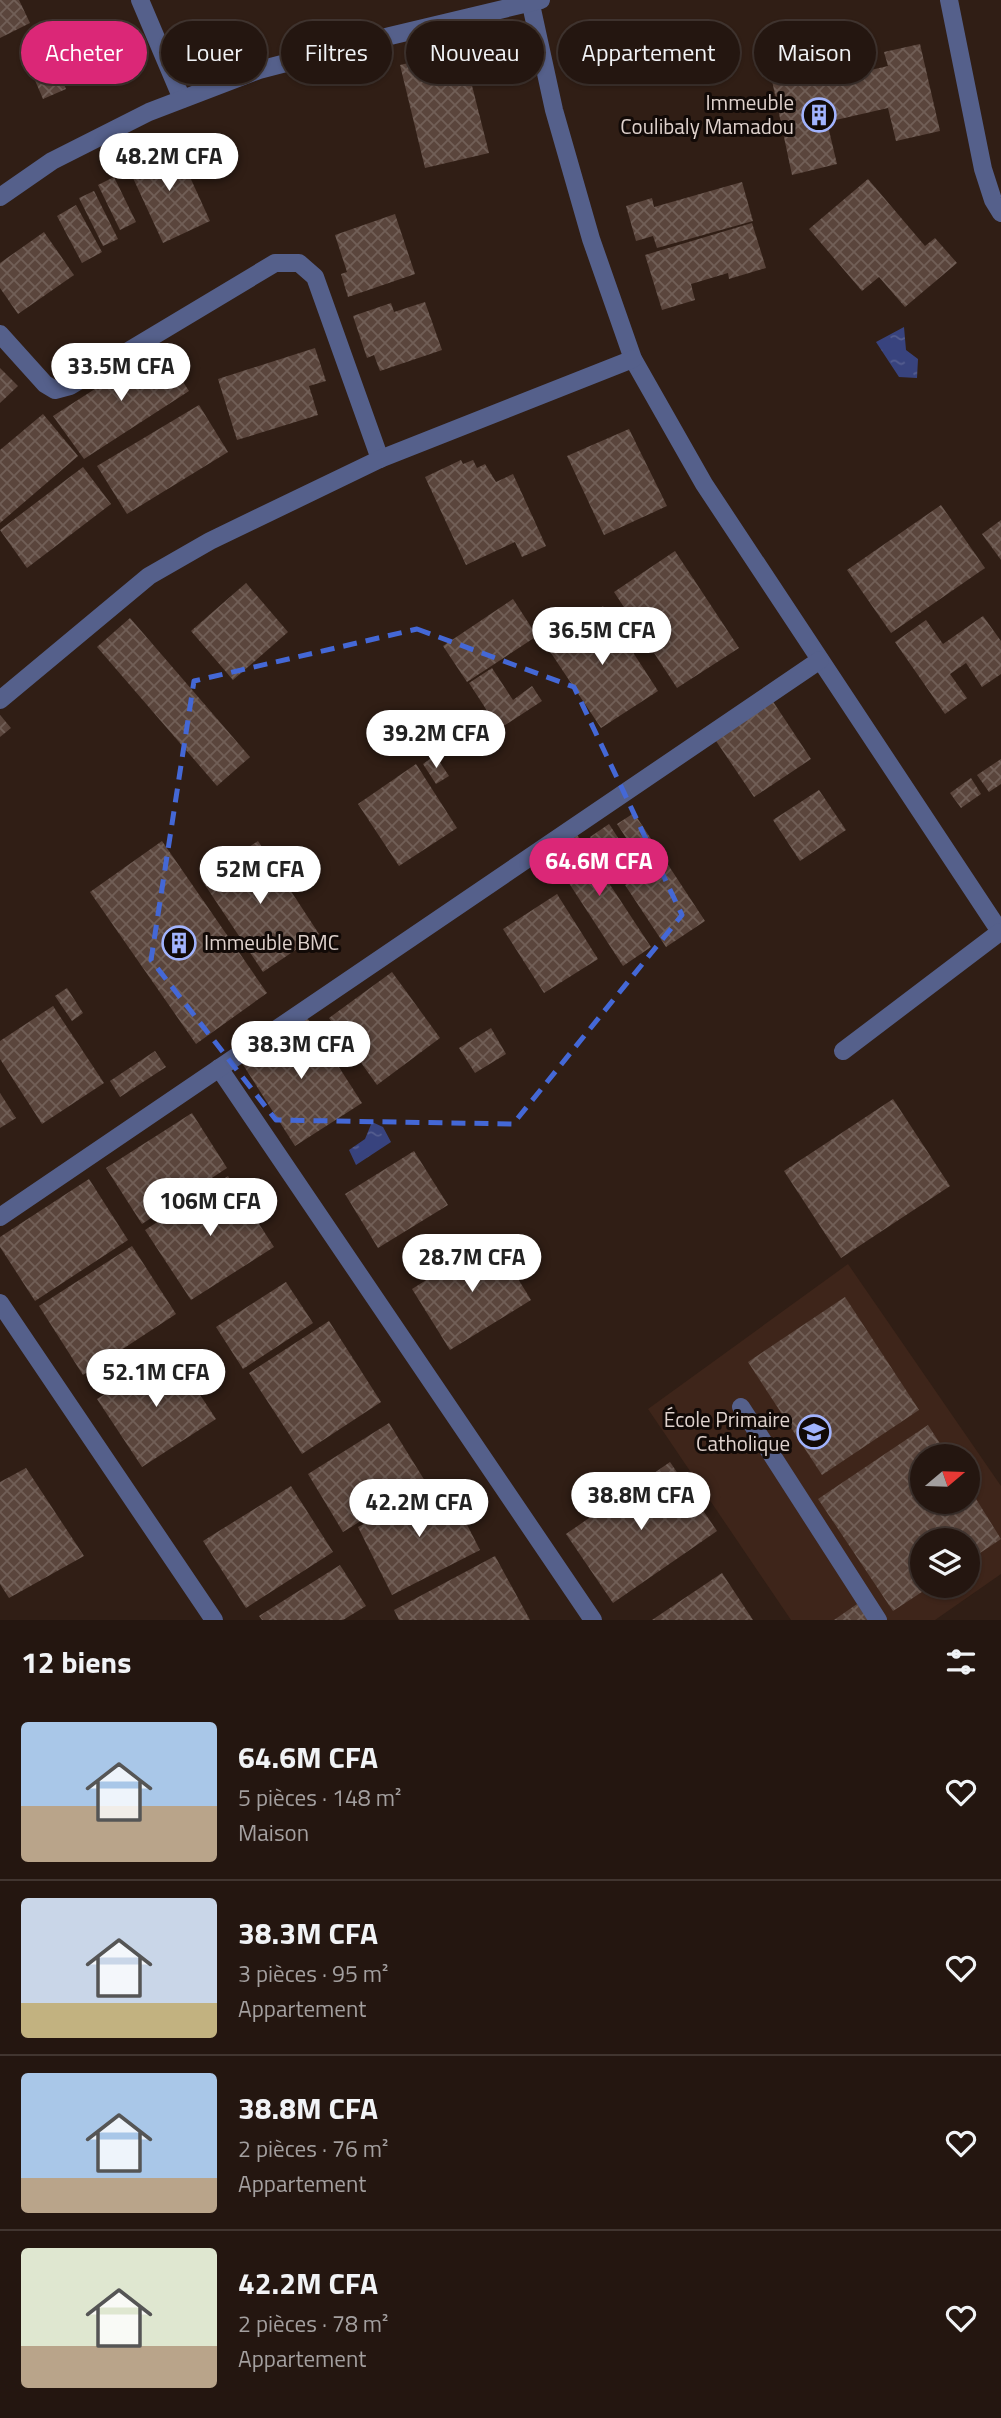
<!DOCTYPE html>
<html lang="fr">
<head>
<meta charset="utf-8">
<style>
	:root { --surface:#241610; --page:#2c1f19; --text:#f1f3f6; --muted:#a39f9f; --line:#413530; --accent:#db2777 }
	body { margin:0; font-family:"Titillium Web",sans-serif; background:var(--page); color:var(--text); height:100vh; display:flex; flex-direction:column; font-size:26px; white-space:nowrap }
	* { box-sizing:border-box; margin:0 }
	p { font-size:23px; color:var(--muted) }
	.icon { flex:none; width:38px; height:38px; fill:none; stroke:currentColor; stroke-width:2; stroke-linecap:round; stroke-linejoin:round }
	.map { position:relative; height:1620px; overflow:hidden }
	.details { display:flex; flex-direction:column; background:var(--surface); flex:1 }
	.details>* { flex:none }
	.top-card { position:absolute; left:21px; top:21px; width:959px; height:63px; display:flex; gap:14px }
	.needle { width:46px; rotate:71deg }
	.tools { position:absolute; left:910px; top:1444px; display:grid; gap:14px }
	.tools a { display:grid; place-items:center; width:70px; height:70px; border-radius:50%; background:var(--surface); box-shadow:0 2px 5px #0004,0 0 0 2px var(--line); font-size:35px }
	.price { position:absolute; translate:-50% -60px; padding:0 16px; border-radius:24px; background:#fff; color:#222; font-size:23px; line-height:46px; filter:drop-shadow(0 2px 4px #0008) }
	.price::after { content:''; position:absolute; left:50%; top:42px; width:21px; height:16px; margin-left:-10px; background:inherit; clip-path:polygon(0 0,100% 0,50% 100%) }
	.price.selected { background:var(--accent); color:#fff }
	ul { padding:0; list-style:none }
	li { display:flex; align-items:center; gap:21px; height:175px; padding:0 21px }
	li+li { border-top:2px solid var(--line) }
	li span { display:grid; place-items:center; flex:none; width:196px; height:140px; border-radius:7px; color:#555 }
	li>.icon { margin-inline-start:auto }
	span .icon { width:84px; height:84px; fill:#fffc; stroke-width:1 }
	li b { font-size:30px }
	h2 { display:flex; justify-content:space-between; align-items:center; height:84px; padding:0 21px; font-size:30px }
	.tag { padding:0 24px; border-radius:32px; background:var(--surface); box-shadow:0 2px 5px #0004,0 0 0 2px var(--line); font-size:24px; line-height:63px }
	.tag.selected { background:var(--accent); color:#fff }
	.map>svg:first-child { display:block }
	.built { fill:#3e251a; fill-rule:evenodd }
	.water { fill:url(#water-ripples) }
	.building { fill:url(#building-cross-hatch) }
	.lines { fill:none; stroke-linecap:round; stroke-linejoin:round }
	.minor { stroke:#55608b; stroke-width:18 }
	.marked { fill:none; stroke:#4468d6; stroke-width:5; stroke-dasharray:14 9; stroke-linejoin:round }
	.labels { text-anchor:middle; stroke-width:6; stroke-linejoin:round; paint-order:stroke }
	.poi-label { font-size:21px; fill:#dfd2cd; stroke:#120a07; text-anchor:end }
</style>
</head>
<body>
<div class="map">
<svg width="1001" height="1620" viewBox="0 0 1001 1620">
	<defs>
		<pattern id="water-ripples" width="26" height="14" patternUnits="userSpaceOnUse" patternTransform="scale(1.75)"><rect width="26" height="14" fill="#38437e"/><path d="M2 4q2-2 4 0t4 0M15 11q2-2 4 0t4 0" fill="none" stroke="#545d8f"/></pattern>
		<pattern id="building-cross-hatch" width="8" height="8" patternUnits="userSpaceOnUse" patternTransform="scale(1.75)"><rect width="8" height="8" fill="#5a453c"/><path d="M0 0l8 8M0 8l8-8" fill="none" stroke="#715f57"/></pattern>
	</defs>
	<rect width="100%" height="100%" fill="#301e15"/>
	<path class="built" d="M848 1264 1001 1486V1574L935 1620H791L648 1409ZM922 1456H968V1502H922ZM922 1540H968V1586H922Z"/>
	<g class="water">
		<polygon points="904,327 906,350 918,359 917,378 899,377 876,342"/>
		<polygon points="372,1122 383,1127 391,1142 356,1165 349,1150 365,1139"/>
	</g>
	<g class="building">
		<polygon points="0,0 19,0 30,23 0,38"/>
		<polygon points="920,44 940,131 896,141 888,108 827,122 837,164 792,175 767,57 806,49 814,83 888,66 884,52"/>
		<polygon points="463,50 489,153 425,168 400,65"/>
		<polygon points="54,61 66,89 43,99 31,71"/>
		<polygon points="174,142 210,221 163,243 127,165"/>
		<polygon points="114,177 136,222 120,230 98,185"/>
		<polygon points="868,179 925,246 935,238 957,263 905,307 879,277 862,291 809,229"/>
		<polygon points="742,182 753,221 657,248 653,236 636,241 626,206 652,198 654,207"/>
		<polygon points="94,191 118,239 103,246 79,198"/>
		<polygon points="76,205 102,252 82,263 57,216"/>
		<polygon points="395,214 415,274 348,297 341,274 347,272 335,235"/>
		<polygon points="752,223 766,268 729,279 728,273 691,284 695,300 662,310 645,255"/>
		<polygon points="44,232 74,275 18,314 0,288 0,263"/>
		<polygon points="425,302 442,350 380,371 374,355 367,358 353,316 391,303 394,312"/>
		<polygon points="160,347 189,391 84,459 53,416"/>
		<polygon points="315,348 326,381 309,386 318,415 237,440 218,379"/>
		<polygon points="0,368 18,386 0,403"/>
		<polygon points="199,405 228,452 127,514 97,466"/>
		<polygon points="43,414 78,456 0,523 0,450"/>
		<polygon points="629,429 667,506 604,535 567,456"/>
		<polygon points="461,460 463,464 473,460 477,468 485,464 496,482 513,474 546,546 522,557 515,542 466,565 425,477"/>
		<polygon points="83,467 111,504 27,568 0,530"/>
		<polygon points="941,505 985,568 891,633 847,570"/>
		<polygon points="1001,520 1001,560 982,534"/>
		<polygon points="675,551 739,648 677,688 614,592"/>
		<polygon points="246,583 288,632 233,680 191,631"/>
		<polygon points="513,599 537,636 467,682 443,646"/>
		<polygon points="603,606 658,691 601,728 545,644"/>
		<polygon points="983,616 1001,641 1001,674 982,687 966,663 950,674 967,698 945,714 895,642 926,620 943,644"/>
		<polygon points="130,618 250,757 217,786 97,647"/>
		<polygon points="492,668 513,700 532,686 542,701 499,729 469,683"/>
		<polygon points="772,700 811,759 754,797 714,738"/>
		<polygon points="0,715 11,728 0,737"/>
		<polygon points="435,755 449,776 436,784 423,764"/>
		<polygon points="1001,759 1001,784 989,792 977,775"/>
		<polygon points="416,764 457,828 399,866 358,804"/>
		<polygon points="971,778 981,794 961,808 950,793"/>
		<polygon points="819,790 846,830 800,861 773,820"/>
		<polygon points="634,813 705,921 666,947 625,885 647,870 617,824"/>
		<polygon points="609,824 636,865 617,878 590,837"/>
		<polygon points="574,830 651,947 623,966 546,848"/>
		<polygon points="162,841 267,993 196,1044 90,892"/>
		<polygon points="258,841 319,934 263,972 201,879"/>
		<polygon points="557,894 598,959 544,993 503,929"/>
		<polygon points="392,972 440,1038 377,1085 329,1018"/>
		<polygon points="67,988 83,1013 72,1021 55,996"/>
		<polygon points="53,1006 104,1083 42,1124 0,1059 0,1041"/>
		<polygon points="306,1016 362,1103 295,1146 240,1060"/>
		<polygon points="491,1028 506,1054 475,1073 459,1048"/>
		<polygon points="155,1051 166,1067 120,1097 110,1081"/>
		<polygon points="0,1093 16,1118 0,1128"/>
		<polygon points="893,1099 950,1186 841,1258 784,1171"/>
		<polygon points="192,1113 227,1168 142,1224 106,1168"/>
		<polygon points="414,1151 448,1205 378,1248 345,1194"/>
		<polygon points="228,1176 274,1247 191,1300 145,1230"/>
		<polygon points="89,1179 128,1240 35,1301 0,1247 0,1237"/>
		<polygon points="493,1238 531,1300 450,1350 412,1289"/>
		<polygon points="132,1246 176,1314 83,1375 39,1306"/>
		<polygon points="286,1282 313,1323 243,1369 216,1327"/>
		<polygon points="845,1297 919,1410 822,1475 748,1362"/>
		<polygon points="329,1321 381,1402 302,1454 249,1373"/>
		<polygon points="171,1351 216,1419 142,1467 97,1399"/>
		<polygon points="389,1423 425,1481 343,1532 308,1474"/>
		<polygon points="928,1425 948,1456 922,1456 922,1502 968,1502 968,1486 1001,1539 968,1561 968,1540 922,1540 922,1586 931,1586 893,1611 818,1499"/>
		<polygon points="670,1462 717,1531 613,1603 566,1534"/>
		<polygon points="26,1468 84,1556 9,1598 0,1584 0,1482"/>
		<polygon points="445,1482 480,1550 392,1595 358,1527"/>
		<polygon points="291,1486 333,1552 246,1608 203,1541"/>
		<polygon points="495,1556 530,1620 399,1620 394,1610"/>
		<polygon points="340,1565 366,1606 343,1620 262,1620 259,1616"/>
		<polygon points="722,1573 753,1620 652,1620"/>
		<polygon points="857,1604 868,1620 834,1620"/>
	</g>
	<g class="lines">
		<g class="minor">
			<polyline points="140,0 182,99"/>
			<polyline points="530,0 554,110 591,239 633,359 704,484 1001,933"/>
			<polyline points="949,0 983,169 993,200 1001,213"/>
			<polyline points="0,197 52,161 149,112 259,70 390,36 541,0"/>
			<polyline points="0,334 45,384 55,390 70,386 275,263 299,263 315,277 380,459"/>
			<polyline points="0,700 149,576 210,541 380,459 633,359"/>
			<polyline points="843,1051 1000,932"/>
			<polyline points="219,1068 593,1620"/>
			<polyline points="0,1217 820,660"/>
			<polyline points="0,1303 214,1620"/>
			<polyline points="741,1407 878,1620"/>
		</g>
	</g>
	<path class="marked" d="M417 629 574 687 682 915 513 1124 276 1120 151 960 194 681Z"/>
	<defs>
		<symbol id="building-ring" viewBox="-11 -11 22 22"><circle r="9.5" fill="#120a07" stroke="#a1b3fd" stroke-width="1.5"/><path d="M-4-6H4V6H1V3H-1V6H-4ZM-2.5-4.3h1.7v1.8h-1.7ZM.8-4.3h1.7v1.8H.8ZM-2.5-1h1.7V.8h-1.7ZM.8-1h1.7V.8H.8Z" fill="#a1b3fd"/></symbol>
		<symbol id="school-ring" viewBox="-11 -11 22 22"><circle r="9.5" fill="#120a07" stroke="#a1b3fd" stroke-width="1.5"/><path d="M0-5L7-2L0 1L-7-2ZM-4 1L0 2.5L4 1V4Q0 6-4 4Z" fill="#a1b3fd"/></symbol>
	</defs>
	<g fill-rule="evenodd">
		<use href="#building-ring" x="800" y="96" width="38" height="38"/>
		<use href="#building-ring" x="160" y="924" width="38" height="38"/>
		<use href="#school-ring" x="795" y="1413" width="38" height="38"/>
	</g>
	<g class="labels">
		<g class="poi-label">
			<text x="794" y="110">Immeuble<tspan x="794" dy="24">Coulibaly Mamadou</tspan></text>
			<text x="204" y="950" text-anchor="start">Immeuble BMC</text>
			<text x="790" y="1427">École Primaire<tspan x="790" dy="24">Catholique</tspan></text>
		</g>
	</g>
</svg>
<div class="tools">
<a><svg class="needle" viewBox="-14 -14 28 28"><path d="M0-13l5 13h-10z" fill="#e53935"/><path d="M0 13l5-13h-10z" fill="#a39f9f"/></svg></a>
<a><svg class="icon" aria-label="layers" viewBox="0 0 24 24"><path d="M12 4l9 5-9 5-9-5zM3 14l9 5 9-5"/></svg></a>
</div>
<b class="price" style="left:169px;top:193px">48.2M CFA</b>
<b class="price" style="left:121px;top:403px">33.5M CFA</b>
<b class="price" style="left:602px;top:667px">36.5M CFA</b>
<b class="price" style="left:436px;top:770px">39.2M CFA</b>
<b class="price selected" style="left:599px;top:898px">64.6M CFA</b>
<b class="price" style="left:260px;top:906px">52M CFA</b>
<b class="price" style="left:301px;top:1081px">38.3M CFA</b>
<b class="price" style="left:210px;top:1238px">106M CFA</b>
<b class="price" style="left:472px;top:1294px">28.7M CFA</b>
<b class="price" style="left:156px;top:1409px">52.1M CFA</b>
<b class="price" style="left:641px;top:1532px">38.8M CFA</b>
<b class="price" style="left:419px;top:1539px">42.2M CFA</b>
<div class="top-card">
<a class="tag selected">Acheter</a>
<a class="tag">Louer</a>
<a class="tag">Filtres</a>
<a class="tag">Nouveau</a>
<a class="tag">Appartement</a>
<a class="tag">Maison</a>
</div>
</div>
<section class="details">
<h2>12 biens<svg class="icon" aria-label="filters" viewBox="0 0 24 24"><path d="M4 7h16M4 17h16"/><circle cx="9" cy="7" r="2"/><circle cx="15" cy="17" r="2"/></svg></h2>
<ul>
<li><span style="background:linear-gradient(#a9c7e8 60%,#b9a48a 0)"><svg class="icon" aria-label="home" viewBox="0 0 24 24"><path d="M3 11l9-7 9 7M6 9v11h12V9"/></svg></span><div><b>64.6M CFA</b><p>5 pièces · 148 m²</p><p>Maison</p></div><svg class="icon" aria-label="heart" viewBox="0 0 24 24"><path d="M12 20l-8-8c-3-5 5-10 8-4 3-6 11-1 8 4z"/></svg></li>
<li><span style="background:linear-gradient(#c9d6e8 75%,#c2b280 0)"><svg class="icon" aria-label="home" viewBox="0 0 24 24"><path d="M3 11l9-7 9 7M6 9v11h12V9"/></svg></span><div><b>38.3M CFA</b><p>3 pièces · 95 m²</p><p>Appartement</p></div><svg class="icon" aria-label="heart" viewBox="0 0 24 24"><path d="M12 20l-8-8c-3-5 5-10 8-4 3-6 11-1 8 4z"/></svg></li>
<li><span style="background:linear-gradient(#a9c7e8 75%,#b9a48a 0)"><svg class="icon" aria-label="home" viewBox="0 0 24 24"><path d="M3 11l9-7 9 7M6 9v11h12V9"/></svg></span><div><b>38.8M CFA</b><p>2 pièces · 76 m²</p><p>Appartement</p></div><svg class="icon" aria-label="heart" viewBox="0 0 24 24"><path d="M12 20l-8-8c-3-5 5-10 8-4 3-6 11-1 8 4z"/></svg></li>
<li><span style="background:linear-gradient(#dfe7d0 70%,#b9a48a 0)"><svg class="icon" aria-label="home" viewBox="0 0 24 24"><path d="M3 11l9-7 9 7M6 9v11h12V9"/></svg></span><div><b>42.2M CFA</b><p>2 pièces · 78 m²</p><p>Appartement</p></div><svg class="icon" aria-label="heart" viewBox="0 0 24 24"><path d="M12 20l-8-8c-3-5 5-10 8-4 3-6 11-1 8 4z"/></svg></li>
</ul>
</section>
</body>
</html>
